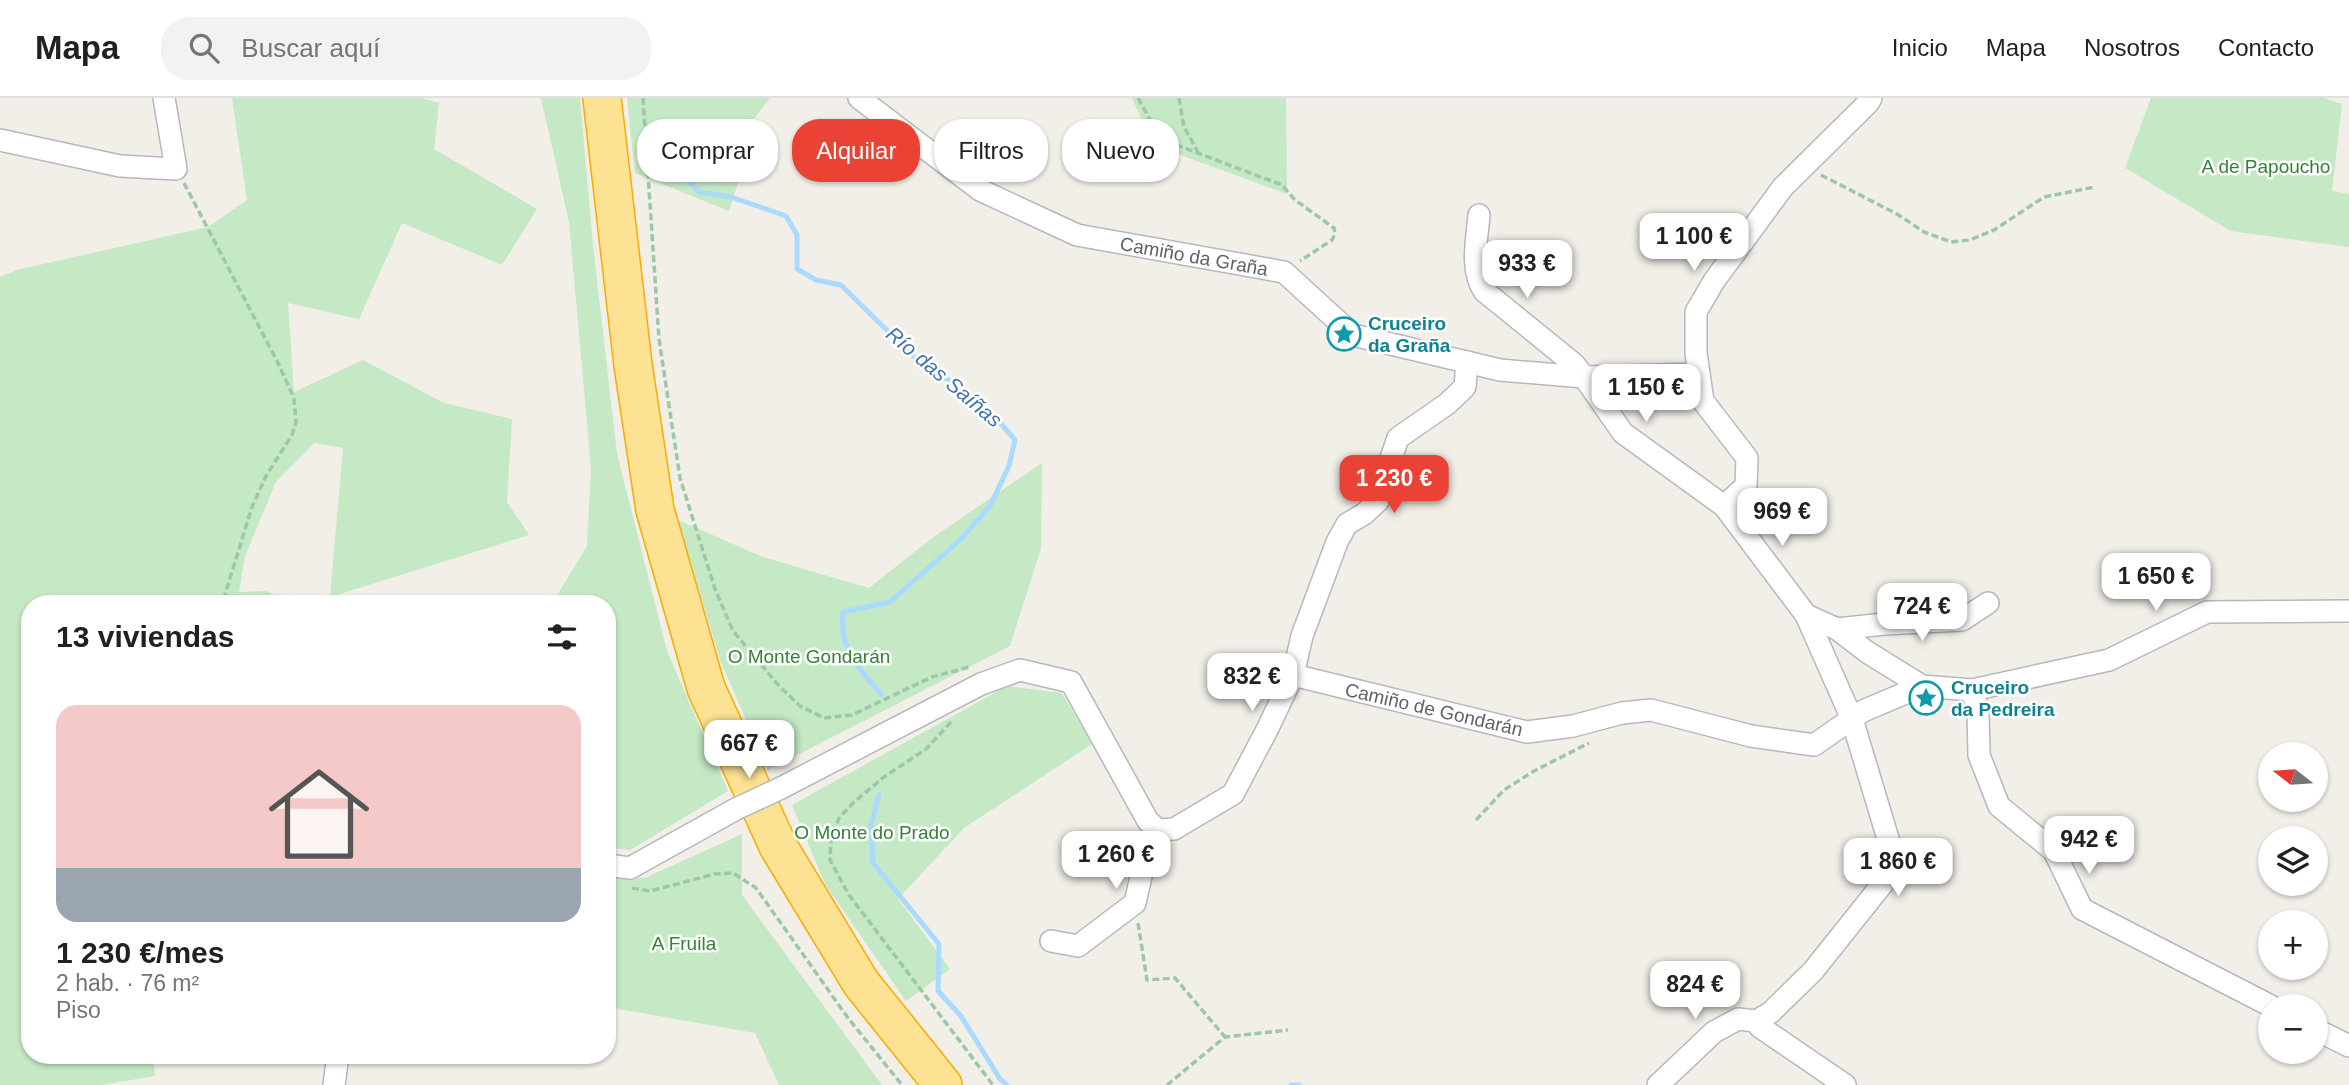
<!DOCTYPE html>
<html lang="es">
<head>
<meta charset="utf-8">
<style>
	:root { --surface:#fff; --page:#f2f2f2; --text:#202124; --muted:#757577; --line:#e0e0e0; --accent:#ea4335 }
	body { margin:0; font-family:Helvetica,sans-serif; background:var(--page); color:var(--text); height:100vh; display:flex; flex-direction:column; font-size:26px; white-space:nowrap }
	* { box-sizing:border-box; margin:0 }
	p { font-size:23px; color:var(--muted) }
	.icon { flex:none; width:38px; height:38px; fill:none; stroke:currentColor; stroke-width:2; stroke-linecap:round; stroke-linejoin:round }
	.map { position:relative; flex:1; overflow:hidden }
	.side { position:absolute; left:21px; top:497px; width:595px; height:469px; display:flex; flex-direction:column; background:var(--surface); border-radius:28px; box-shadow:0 2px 5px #0004 }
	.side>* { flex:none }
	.guide { position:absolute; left:637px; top:21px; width:665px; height:63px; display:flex; gap:14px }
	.needle { width:46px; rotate:287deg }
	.buttons { position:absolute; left:2258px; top:644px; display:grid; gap:14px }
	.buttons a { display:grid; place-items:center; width:70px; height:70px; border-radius:50%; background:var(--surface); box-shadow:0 2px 5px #0004; font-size:35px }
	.price { position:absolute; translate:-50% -60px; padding:0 16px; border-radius:14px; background:#fff; color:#222; font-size:23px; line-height:46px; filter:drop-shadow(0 2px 4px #0008) }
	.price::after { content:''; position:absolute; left:50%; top:42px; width:21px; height:16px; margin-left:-10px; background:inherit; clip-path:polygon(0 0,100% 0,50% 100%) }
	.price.active { background:var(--accent); color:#fff }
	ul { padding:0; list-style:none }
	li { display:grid; align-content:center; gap:14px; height:371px; padding:0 35px }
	li span { display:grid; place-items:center; height:217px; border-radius:21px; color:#555 }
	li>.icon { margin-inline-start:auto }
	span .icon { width:126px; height:126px; fill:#fffc; stroke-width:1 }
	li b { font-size:30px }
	h2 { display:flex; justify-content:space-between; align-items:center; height:84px; padding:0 35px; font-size:30px }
	.chip { padding:0 24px; border-radius:28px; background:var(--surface); box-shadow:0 2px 5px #0004; font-size:24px; line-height:63px }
	.chip.active { background:var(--accent); color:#fff }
	header { display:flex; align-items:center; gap:42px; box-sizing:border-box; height:98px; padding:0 35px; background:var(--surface); border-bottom:2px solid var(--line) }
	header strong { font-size:33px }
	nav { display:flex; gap:38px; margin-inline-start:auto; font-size:24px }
	.search { width:490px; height:63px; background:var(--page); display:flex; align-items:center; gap:18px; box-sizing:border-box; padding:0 24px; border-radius:28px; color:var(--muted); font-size:26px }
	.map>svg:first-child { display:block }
	.green { fill:#c5e8c5 }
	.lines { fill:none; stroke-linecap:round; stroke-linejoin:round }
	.stream { stroke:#aadaff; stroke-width:5 }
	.street-casing { stroke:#b5b8bc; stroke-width:24 }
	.highway-casing { stroke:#f9ab00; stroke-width:40 }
	.path { stroke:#9cc7a9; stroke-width:3.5; stroke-dasharray:7 3.5; stroke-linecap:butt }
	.street { stroke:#fff; stroke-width:21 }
	.highway { stroke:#fde293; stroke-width:37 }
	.street-bridge-casing { stroke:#b5b8bc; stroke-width:24; stroke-linecap:butt }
	.street-bridge { stroke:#fff; stroke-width:21 }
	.labels { text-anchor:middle; stroke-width:5; stroke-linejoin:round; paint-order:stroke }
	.park-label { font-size:19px; fill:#348238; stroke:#fff }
	.street-label { font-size:19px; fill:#5f6368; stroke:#fff }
	.culture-label { font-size:19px; font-weight:bold; fill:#0d838f; stroke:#fff; text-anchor:start }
	.water-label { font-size:21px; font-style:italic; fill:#4174aa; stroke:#fff }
</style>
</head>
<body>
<header>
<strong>Mapa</strong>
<div class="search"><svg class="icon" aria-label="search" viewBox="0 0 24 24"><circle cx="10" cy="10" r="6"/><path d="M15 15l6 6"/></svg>Buscar aquí</div>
<nav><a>Inicio</a><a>Mapa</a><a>Nosotros</a><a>Contacto</a></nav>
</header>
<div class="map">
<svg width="2349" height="987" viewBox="0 0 2349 987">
	<rect width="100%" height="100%" fill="#f1efe8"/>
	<g class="green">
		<polygon points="232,0 422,0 439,5 434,51 537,111 502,167 402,125 359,221 288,205 294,294 363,262 444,305 512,321 507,404 529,437 330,499 343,350 314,345 276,384 245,458 239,494 267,493 292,506 30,506 30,957 153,957 155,978 101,987 0,987 0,179 17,172 208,129 247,102"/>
		<polygon points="541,0 580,0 593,147 617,356 667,553 728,693 630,752 607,749 607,506 552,506 587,448 591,370 569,124"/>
		<polygon points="627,0 770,0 726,57 744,66 729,113 635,75"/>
		<polygon points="1132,0 1286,0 1287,96 1153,47"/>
		<polygon points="2151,0 2324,0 2342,6 2332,93 2349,96 2349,149 2231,133 2125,70"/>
		<polygon points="1042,365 1041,450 1010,548 768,672 720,562 678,422 763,459 869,490 932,440"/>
		<polygon points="1007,588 1062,595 1092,646 964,730 898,801 950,871 906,903 825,786 792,707"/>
		<polygon points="742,736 742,797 882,987 779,987 755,935 613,910 607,899 607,779 645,780"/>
	</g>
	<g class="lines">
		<g class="stream">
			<path d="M649 43 699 94 731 99 786 118 797 137V171L816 182 841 187 916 261 956 287 995 319 1015 342 1009 368 990 408 961 441 890 504 843 514C839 552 858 569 881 596"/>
			<polyline points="879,697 871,727 873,765 939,846 938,893 961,918 1000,981 1007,987"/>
			<polyline points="1291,987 1299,987"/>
		</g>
		<defs>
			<g id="street">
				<polyline points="859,0 980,92 1077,137 1284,174 1353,237 1500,272 1584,279"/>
				<polyline points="0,42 120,68 176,71 164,0"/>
				<path d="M1479 117C1477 141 1470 172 1484 193L1574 266 1584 279"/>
				<polyline points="1699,276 1584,279 1623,335 1724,408 1806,517 1852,621 1889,744 1884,784 1813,873 1770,915 1756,923"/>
				<polyline points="1724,408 1746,388 1747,360 1703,303 1696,255 1696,214 1714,183 1783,89 1868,5 1871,0"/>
				<polyline points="1806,517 1837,531 1867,554 1922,588 1972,592 2109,562 2207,514 2349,513"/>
				<polyline points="1837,531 1884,526 1962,522 1988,505"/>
				<polyline points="1293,577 1302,538 1337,444 1347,426 1364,416 1378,403 1386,384 1390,363 1398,340 1447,306 1465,289 1467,264"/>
				<polyline points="1972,592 1978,613 1979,657 1999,708 2054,753 2082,811 2271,908"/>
				<polyline points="781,690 981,586 1020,572 1071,584 1148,723 1158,732 1174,731 1233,696 1267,632 1293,577 1527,634 1573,628 1622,615 1651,612 1751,638 1814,647 1863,613 1922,588"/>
				<polyline points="607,767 630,770 736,711"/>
				<polyline points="1051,843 1078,848 1135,805 1142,774 1158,732"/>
				<polyline points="1756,923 1760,929 1845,987"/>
				<polyline points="2315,931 2349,948"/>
				<polyline points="334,987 338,957"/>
				<polyline points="1658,987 1714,934 1738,921 1756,923"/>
			</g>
			<polyline id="highway" points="602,0 633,267 655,412 706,590 778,748 861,885 943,987"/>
		</defs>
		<use href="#street" class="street-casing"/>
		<use href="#highway" class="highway-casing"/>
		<g class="path">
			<polyline points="643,0 659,241 680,380 715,491 733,533 779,588 800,608 824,620 852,617 932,579 969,569"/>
			<polyline points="1138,0 1161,41 1282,87 1295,102 1334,130 1335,136 1332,142 1300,163"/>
			<polyline points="1179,0 1184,29 1198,54"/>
			<polyline points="647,70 667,66"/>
			<polyline points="1821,77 1897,116 1924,134 1951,144 1970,142 1994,132 2044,99 2095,89"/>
			<polyline points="184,85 278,265 294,300 296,324 292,337 266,378 252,409 222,506"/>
			<polyline points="951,624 926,651 884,679 853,705 839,720 831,742 830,762 849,797 993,987"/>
			<polyline points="1476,722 1504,692 1534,673 1589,645"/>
			<polyline points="632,790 650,793 715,776 733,775 756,790 848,920 902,987"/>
			<polyline points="1138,825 1147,882 1175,880 1225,939"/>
			<polyline points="1167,987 1225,939 1288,932"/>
		</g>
		<use href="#street" class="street"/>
		<use href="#highway" class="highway"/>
		<defs>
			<polyline id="street-bridge" points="736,711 781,690"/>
		</defs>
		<use href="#street-bridge" class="street-bridge-casing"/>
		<use href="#street-bridge" class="street-bridge"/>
	</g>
	<defs>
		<symbol id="sight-ring" viewBox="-11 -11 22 22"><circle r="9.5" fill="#fff" stroke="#0f9aa8" stroke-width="1.5"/><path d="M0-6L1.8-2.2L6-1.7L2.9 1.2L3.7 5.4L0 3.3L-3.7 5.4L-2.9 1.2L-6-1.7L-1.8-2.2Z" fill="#0f9aa8"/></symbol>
	</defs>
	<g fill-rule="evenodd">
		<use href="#sight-ring" x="1325" y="217" width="38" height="38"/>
		<use href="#sight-ring" x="1907" y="581" width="38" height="38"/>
	</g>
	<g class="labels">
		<g class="park-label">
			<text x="2266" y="75">A de Papoucho</text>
			<text x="809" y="565">O Monte Gondarán</text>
			<text x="872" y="741">O Monte do Prado</text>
			<text x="684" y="852">A Fruila</text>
		</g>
		<g class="street-label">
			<text transform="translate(1194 158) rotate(10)" y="7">Camiño da Graña</text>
			<text transform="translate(1434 611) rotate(13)" y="7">Camiño de Gondarán</text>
		</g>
		<g class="culture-label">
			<text x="1368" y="232">Cruceiro<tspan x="1368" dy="22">da Graña</tspan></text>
			<text x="1951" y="596">Cruceiro<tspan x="1951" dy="22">da Pedreira</tspan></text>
		</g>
		<g class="water-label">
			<text transform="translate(944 279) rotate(40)" y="7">Río das Saíñas</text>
		</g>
	</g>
</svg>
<div class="buttons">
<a><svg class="needle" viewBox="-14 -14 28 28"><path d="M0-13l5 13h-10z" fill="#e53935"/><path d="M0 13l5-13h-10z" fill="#757577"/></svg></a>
<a><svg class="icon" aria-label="layers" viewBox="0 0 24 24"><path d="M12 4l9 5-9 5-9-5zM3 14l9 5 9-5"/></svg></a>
<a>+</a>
<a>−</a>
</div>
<b class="price" style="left:1694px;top:175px">1 100 €</b>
<b class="price" style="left:1527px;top:202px">933 €</b>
<b class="price" style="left:1646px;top:326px">1 150 €</b>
<b class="price active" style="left:1394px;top:417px">1 230 €</b>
<b class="price" style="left:1782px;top:450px">969 €</b>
<b class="price" style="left:2156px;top:515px">1 650 €</b>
<b class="price" style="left:1922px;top:545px">724 €</b>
<b class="price" style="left:1252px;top:615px">832 €</b>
<b class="price" style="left:749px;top:682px">667 €</b>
<b class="price" style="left:2089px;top:778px">942 €</b>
<b class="price" style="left:1116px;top:793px">1 260 €</b>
<b class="price" style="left:1898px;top:800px">1 860 €</b>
<b class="price" style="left:1695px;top:923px">824 €</b>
<div class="guide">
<a class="chip">Comprar</a>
<a class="chip active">Alquilar</a>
<a class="chip">Filtros</a>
<a class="chip">Nuevo</a>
</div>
<section class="side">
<h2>13 viviendas<svg class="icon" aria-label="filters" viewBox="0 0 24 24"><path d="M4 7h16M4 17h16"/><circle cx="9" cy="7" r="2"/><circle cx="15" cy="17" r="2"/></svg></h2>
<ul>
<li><span style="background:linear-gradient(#f6c9c9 75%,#9aa5b1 0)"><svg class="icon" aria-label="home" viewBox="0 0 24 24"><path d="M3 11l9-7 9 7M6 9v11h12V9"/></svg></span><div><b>1 230 €/mes</b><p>2 hab. · 76 m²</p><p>Piso</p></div></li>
</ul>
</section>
</div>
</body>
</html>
